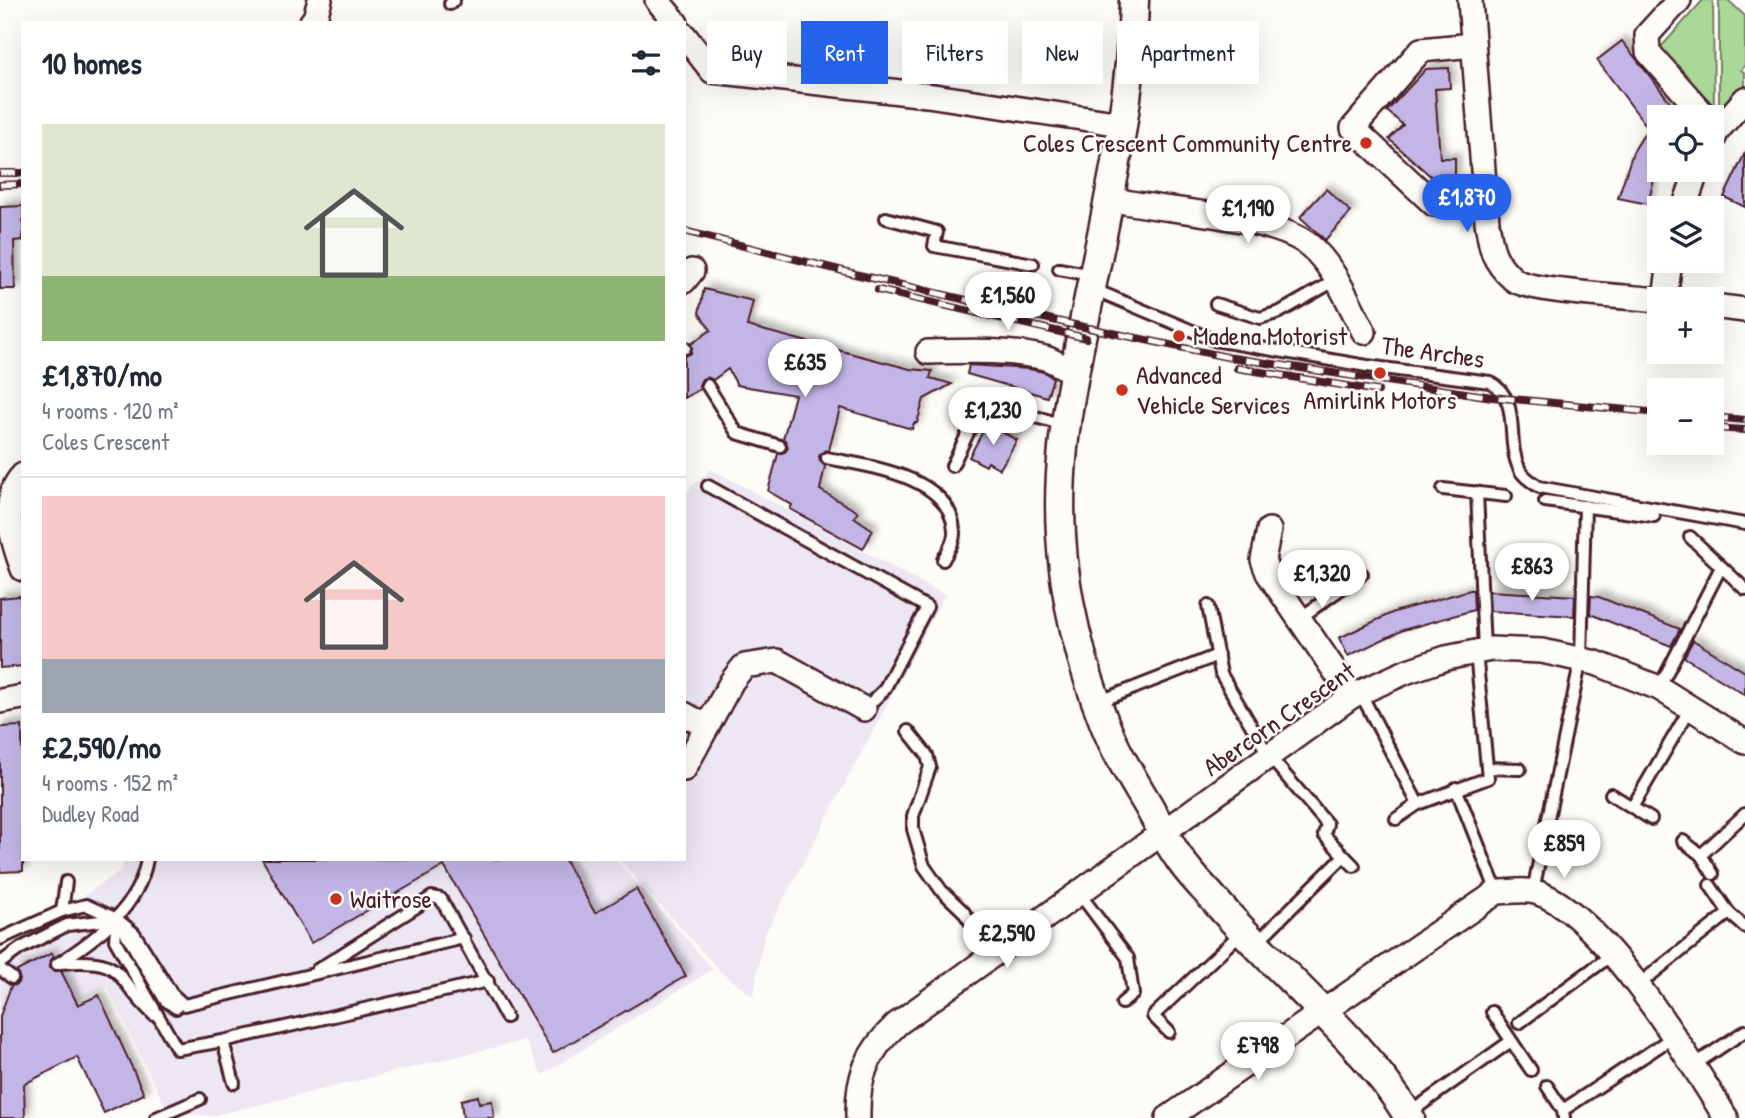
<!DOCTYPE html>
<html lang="en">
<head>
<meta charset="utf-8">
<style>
	:root { --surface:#fff; --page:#f6f6f7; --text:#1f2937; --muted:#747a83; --line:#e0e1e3; --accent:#2563eb }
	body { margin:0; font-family:"Patrick Hand",sans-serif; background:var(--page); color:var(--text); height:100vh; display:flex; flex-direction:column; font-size:26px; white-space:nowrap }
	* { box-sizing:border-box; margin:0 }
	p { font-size:23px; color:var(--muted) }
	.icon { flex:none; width:38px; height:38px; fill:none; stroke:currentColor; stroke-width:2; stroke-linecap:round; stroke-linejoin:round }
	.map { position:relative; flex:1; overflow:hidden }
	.details { position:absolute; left:21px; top:21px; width:665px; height:840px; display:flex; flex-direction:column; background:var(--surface); border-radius:0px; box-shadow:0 7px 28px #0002 }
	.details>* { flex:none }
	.top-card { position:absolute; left:707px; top:21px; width:665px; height:63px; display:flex; gap:14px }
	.controls { position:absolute; left:1647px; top:105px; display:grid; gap:14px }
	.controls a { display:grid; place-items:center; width:77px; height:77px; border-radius:0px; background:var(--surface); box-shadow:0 7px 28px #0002; font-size:35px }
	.price { position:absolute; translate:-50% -60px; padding:0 16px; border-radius:24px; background:#fff; color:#222; font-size:23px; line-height:46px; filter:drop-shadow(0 2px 4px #0008) }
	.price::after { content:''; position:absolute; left:50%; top:42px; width:21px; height:16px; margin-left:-10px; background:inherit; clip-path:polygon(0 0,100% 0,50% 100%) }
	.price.current { background:var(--accent); color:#fff }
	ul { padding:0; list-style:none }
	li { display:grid; align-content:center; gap:14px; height:371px; padding:0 21px }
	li+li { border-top:2px solid var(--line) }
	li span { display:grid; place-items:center; height:217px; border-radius:0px; color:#555 }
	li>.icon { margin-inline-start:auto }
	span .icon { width:126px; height:126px; fill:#fffc; stroke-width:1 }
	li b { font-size:30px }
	h2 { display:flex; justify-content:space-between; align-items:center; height:84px; padding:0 21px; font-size:30px }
	.tag { padding:0 24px; border-radius:0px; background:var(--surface); box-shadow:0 7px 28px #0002; font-size:24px; line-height:63px }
	.tag.current { background:var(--accent); color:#fff }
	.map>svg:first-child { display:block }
	.built { fill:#ece7f2 }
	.green { fill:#aad898; stroke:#7a7c62; stroke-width:2 }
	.building { fill:#c3b6e7; stroke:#4a1f2b; stroke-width:2; filter:url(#shadow) }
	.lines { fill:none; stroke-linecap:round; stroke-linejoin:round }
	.service-casing { stroke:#4a1f2b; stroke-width:16 }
	.minor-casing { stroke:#4a1f2b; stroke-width:28 }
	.tertiary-casing { stroke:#4a1f2b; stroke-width:33 }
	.service { stroke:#fdfcf7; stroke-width:10 }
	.minor { stroke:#fdfcf7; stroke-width:23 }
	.tertiary { stroke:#fdfcf7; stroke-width:28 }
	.rail-casing { stroke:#4a1f2b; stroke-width:8 }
	.rail { stroke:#fdfcf7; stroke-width:5; stroke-dasharray:16; stroke-linecap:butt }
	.poi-dot { fill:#c8321e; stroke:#fdfcf7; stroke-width:2.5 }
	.labels { text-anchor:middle; stroke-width:5; stroke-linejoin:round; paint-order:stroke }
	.poi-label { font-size:26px; fill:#4a1f2b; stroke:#fdfcf7; text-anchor:start }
	.street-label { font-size:26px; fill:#4a1f2b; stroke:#fdfcf7 }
</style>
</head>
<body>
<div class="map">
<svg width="1745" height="1118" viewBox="0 0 1745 1118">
	<defs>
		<filter id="shadow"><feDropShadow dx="5" dy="-5" stdDeviation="3.5" flood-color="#0004"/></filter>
	</defs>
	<rect width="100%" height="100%" fill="#fdfcf7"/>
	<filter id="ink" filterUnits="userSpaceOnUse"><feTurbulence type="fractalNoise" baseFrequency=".0143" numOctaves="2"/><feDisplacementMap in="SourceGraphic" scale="14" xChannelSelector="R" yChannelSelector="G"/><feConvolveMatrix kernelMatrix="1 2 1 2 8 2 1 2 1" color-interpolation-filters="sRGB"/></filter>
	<g filter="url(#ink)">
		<g class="built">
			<polygon points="711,469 945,595 764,936 753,996 721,972 618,859 684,859 684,494"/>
			<polygon points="126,859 615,859 713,969 542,1075 525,1040 212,1116 168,1112 108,987 0,1035 0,955 121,870"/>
		</g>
		<g class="green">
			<polygon points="1703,0 1713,0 1714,113 1661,47"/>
			<polygon points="1719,0 1728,0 1745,16 1745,65 1741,70 1745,73 1745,90 1719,118"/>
		</g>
		<g class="building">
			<polygon points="1622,41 1682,117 1659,117 1659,169 1653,183 1648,204 1618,198 1633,152 1648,128 1597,60"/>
			<polygon points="1449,68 1450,88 1435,89 1440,158 1455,158 1455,178 1436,181 1389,139 1403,125 1387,111 1426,69"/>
			<polygon points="1745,153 1745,207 1724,197"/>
			<polygon points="1326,189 1351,212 1325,240 1300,217"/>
			<polygon points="23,206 23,240 14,241 15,289 0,289 0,207"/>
			<polygon points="704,289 753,301 747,326 910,369 932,371 930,378 952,384 924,399 917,423 914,423 912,429 840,408 829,450 824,451 819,456 820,461 825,466 820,490 858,512 854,517 873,530 863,549 790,509 792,505 768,491 778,454 785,452 788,448 786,441 783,439 795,395 737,385 728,369 713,380 707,377 702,379 699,385 700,389 684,398 684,356 691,353 691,344 711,330 699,313"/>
			<polygon points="969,365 1029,369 1044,372 1053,378 1047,397 967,374"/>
			<polygon points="987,424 1017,440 1000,469 988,462 986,466 969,457"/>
			<polygon points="1470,590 1473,590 1474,610 1403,630 1348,656 1339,638 1394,612"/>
			<polygon points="1489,591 1575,596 1574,616 1490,611"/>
			<polygon points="20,596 23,625 23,666 0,668 0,598"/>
			<polygon points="1591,596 1599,597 1680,629 1671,646 1590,614"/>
			<polygon points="1693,640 1745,672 1745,695 1684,657"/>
			<polygon points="22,726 23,871 0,872 0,727"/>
			<polygon points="262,859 564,859 595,913 636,889 686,976 553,1053 444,866 311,943"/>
			<polygon points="52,953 54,957 50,961 50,968 54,971 61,971 78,1005 99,995 144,1094 104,1113 77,1057 24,1084 25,1118 0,1118 0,1016 11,986 16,985 20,980 17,971"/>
			<polygon points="478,1096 479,1103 492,1101 494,1118 463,1118 461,1100"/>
		</g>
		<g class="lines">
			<defs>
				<g id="service">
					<polyline points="450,4 454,0"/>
					<polyline points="886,218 937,232 934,246 1033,264"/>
					<polyline points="1059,269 1093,275"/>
					<path d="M1093 289 1214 340 1367 366 1490 382C1522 400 1505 439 1519 468 1522 476 1532 482 1539 487L1745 524"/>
					<polyline points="1216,304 1260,318 1280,312 1336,280"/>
					<polyline points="684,347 685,348"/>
					<polyline points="707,385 737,433 780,446"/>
					<path d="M827 458C867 466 952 476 954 531 955 541 948 551 943 560"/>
					<polyline points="952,466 983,402 1064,425"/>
					<polyline points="708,486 927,607 884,690 864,709"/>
					<polyline points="1443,489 1506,496"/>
					<polyline points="1477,492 1484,650"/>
					<polyline points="1545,501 1654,516"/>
					<polyline points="1690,537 1745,589"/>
					<polyline points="1208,606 1221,674 1269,756 1327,824 1324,835 1354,866"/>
					<polyline points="1300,618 1362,574"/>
					<polyline points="1659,688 1721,567"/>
					<polyline points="1360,692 1418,804"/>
					<polyline points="1098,702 1218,655"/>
					<polyline points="908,731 927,755 930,767 913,816 913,829 924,866 941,890 963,911 992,954"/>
					<polyline points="1487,768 1520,769"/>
					<polyline points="1456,788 1497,892"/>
					<polyline points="1611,794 1651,819"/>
					<polyline points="1633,806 1691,707"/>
					<polyline points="1396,819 1418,804 1488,778 1476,652"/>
					<polyline points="1683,841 1701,855 1713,874"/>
					<polyline points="1701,855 1745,814"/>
					<polyline points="1710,885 1729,913 1745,927"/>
					<polyline points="1533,891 1581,659 1585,506"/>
					<polyline points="1079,893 1128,958 1133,994 1122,1003"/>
					<polyline points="62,911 66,882"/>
					<polyline points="117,919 115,940 177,1049 223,1041 488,981"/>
					<polyline points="122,927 165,1000 176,1008"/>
					<polyline points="0,939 62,911 86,905 117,919 134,933 172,994 184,1005 464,938"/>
					<polyline points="1257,942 1344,856"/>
					<polyline points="0,963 21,948 67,925 117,919"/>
					<path d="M60 963C129 957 111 976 154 1015"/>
					<path d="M57 964C96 939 139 908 147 859"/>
					<polyline points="0,969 12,978"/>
					<polyline points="317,970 432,897 441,899 506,1017"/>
					<polyline points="1638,985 1729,913"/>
					<polyline points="1492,1012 1531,1070"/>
					<polyline points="1519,1023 1613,954"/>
					<polyline points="1169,1032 1153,1016 1242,932"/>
					<polyline points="223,1041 234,1083"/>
					<polyline points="1694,1065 1745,1031"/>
					<polyline points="1547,1086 1563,1110"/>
					<polyline points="1408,1114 1511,1041"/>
					<polyline points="156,1118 200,1099"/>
					<polyline points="1564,1118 1563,1110 1673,1037"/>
				</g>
				<g id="minor">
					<polyline points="657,0 676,23"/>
					<path d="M1470 0 1487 222C1491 248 1492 260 1513 279 1527 292 1634 297 1659 300"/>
					<polyline points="1679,0 1647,35 1648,52 1706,117"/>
					<polyline points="311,23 315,18 320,0"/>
					<polyline points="684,35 712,71 927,95 1122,124"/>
					<polyline points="1473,45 1421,50 1353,128 1434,204 1485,195"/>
					<polyline points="1712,142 1717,131 1745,99"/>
					<path d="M1110 199C1160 211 1272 215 1309 245 1335 267 1348 302 1364 332"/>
					<polyline points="1684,208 1697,170"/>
					<polyline points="684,281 692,271"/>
					<polyline points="1665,299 1670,261"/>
					<polyline points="1712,306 1745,310"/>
					<path d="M928 352C966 351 1008 349 1045 358 1055 361 1065 368 1074 373"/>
					<path d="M23 475C0 499 11 537 23 569"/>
					<polyline points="1269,530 1263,560 1268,573 1352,696"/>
					<polyline points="0,701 23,697"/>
					<polyline points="684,714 707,727"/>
					<polyline points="684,769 732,681 744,666 777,661 864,709"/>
					<path d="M858 1118C857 1077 867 1052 897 1024L1352 696 1408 671 1446 658 1491 649 1542 651 1596 663 1659 688 1745 742"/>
					<path d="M1168 1118 1497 892C1509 892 1524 889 1535 892 1600 910 1690 1060 1726 1118"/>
				</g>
				<path id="tertiary" d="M1134 0C1131 131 1094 258 1072 386 1063 434 1058 487 1061 535 1064 597 1081 664 1104 722 1115 751 1132 778 1148 805 1158 823 1167 841 1179 858 1188 872 1200 884 1211 896 1276 972 1357 1033 1410 1118"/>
			</defs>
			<use href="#service" class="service-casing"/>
			<use href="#minor" class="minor-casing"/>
			<use href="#tertiary" class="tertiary-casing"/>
			<use href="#service" class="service"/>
			<use href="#minor" class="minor"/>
			<use href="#tertiary" class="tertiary"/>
			<defs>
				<g id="rail">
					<polyline points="0,173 23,173"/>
					<polyline points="0,185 23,184"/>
					<polyline points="684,231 859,275 1070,324 1227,357 1492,397 1659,413"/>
					<polyline points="878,290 1086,338"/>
					<polyline points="1237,368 1378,391"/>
					<polyline points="1712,417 1745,420"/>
					<polyline points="1712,428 1745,430"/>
				</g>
			</defs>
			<use href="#rail" class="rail-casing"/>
			<use href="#rail" class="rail"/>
		</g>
	</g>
	<g class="poi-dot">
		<circle cx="1366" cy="143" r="7"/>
		<circle cx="1179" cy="336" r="7"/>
		<circle cx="1380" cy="373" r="7"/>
		<circle cx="1122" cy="390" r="7"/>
		<circle cx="336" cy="899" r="7"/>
	</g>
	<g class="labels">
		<g class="poi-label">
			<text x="1352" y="152" text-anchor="end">Coles Crescent Community Centre</text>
			<text x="1193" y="345">Madena Motorist</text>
			<text x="1136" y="384">Advanced<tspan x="1136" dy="30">Vehicle Services</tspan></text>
			<text x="1380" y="409" text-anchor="middle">Amirlink Motors</text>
			<text x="350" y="908">Waitrose</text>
		</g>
		<g class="street-label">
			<text transform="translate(1433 352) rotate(8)" y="9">The Arches</text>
			<text transform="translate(1279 719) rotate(-35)" y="9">Abercorn Crescent</text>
		</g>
	</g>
</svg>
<div class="controls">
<a><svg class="icon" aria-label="locate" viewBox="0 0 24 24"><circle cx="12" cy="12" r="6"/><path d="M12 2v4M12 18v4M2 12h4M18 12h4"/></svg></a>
<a><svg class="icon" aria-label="layers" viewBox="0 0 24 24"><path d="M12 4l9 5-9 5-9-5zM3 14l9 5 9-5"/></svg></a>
<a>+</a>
<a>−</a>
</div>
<b class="price current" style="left:1467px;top:234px">£1,870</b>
<b class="price" style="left:1248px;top:245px">£1,190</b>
<b class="price" style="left:1008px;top:332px">£1,560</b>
<b class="price" style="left:805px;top:399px">£635</b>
<b class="price" style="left:993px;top:447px">£1,230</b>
<b class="price" style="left:1532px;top:603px">£863</b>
<b class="price" style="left:1322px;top:610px">£1,320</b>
<b class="price" style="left:1564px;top:880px">£859</b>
<b class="price" style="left:1007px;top:970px">£2,590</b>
<b class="price" style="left:1258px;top:1082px">£798</b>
<div class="top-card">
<a class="tag">Buy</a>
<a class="tag current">Rent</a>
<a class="tag">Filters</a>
<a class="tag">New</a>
<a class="tag">Apartment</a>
</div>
<section class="details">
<h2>10 homes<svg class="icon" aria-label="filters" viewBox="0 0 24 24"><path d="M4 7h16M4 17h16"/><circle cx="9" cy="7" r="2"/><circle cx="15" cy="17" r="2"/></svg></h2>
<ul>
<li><span style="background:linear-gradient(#dfe7d0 70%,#8fb573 0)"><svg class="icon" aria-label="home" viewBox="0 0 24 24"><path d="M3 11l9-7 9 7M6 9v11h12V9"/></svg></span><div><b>£1,870/mo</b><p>4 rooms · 120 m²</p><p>Coles Crescent</p></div></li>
<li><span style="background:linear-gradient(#f6c9c9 75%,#9aa5b1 0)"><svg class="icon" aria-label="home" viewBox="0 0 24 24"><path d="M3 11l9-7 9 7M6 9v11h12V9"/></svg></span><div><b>£2,590/mo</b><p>4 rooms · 152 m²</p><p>Dudley Road</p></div></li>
</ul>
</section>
</div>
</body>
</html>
